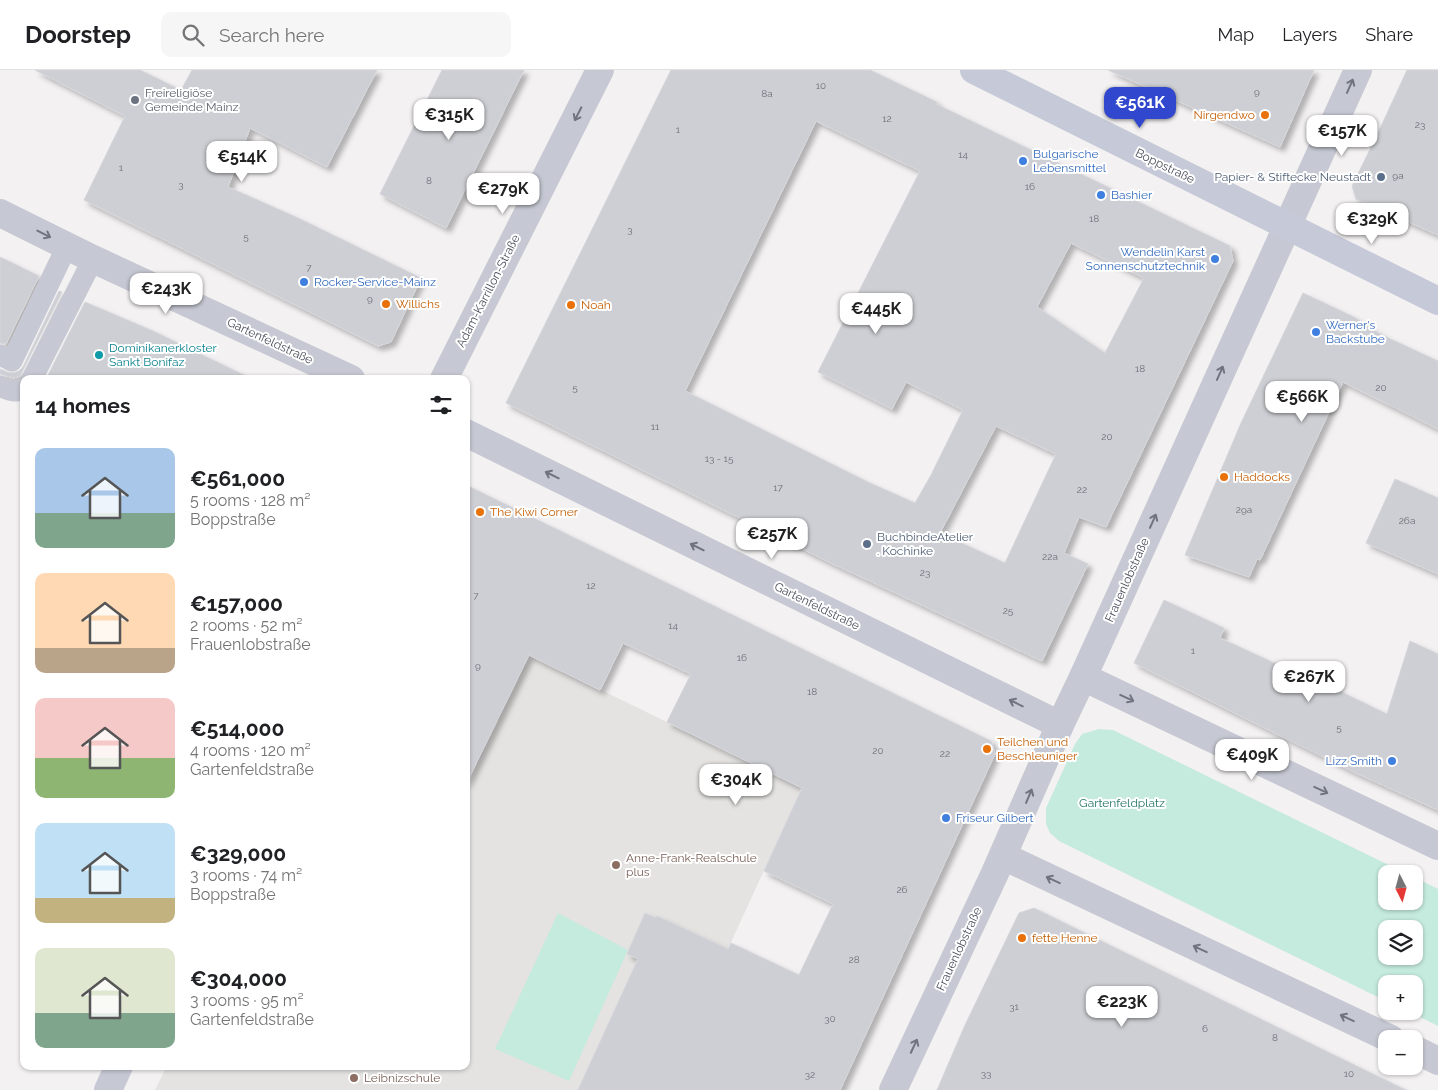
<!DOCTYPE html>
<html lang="en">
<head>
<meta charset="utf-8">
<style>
	:root { --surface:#fff; --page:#f6f6f6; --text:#202124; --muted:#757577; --line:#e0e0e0; --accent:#3047ce }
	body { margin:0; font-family:Raleway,sans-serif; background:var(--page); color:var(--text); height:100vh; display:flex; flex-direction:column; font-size:19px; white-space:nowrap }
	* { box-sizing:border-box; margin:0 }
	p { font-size:16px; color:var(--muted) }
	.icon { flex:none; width:28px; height:28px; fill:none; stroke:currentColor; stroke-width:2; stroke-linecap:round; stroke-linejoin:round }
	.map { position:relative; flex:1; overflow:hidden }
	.drawer { position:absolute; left:20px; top:305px; width:450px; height:695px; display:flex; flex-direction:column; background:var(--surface); border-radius:10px; box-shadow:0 1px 4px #0004 }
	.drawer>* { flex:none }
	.needle { width:32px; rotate:174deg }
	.tools { position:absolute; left:1378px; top:795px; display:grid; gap:10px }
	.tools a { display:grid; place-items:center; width:45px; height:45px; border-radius:10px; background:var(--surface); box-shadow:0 1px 4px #0004; font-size:25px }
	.price { position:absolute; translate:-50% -42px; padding:0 11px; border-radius:10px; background:#fff; color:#222; font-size:16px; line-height:32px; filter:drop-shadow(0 1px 2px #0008) }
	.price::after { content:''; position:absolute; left:50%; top:30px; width:15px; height:11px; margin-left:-8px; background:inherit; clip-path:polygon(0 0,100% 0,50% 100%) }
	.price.active { background:var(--accent); color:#fff }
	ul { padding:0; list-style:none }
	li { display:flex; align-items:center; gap:15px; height:125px; padding:0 15px }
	li span { display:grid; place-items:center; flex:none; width:140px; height:100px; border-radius:10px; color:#555 }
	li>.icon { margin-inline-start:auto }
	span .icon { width:60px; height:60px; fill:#fffc; stroke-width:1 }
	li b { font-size:21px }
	h2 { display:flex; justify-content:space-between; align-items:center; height:60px; padding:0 15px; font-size:21px }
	header { display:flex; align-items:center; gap:30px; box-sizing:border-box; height:70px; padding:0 25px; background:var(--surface); border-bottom:1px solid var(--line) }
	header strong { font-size:24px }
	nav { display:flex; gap:28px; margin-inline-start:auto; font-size:18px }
	.search { width:350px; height:45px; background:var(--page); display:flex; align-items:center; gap:12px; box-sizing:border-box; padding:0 18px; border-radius:10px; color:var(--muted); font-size:19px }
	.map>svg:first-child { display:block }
	.education { fill:#e4e3e2 }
	.green { fill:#c5eade; fill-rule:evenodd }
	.building { fill:#cecfd4; stroke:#d5d5db; fill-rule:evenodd; filter:url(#shadow) }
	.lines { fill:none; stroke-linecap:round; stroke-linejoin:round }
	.lane { stroke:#c6c9d3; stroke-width:21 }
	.street { stroke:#c6c9d3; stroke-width:28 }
	.secondary { stroke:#c6c9d7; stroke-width:28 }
	.oneway { stroke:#707480 }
	.worship-dot { fill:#6b7280; stroke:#fff; stroke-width:2 }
	.food-dot { fill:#e8710a; stroke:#fff; stroke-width:2 }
	.shop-dot { fill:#3f7fe0; stroke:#fff; stroke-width:2 }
	.service-dot { fill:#5c6f8a; stroke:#fff; stroke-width:2 }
	.culture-dot { fill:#0f9aa8; stroke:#fff; stroke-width:2 }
	.education-dot { fill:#8d6e63; stroke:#fff; stroke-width:2 }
	.labels { text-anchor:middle; stroke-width:4; stroke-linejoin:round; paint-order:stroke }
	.number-label { font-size:10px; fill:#6c6f7a }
	.worship-label { font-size:12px; fill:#5b616d; stroke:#fff; text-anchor:start }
	.food-label { font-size:12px; fill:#c56008; stroke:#fff; text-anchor:start }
	.shop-label { font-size:12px; fill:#366cbe; stroke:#fff; text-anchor:start }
	.street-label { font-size:12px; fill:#4b4f5c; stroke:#fff }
	.service-label { font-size:12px; fill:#4e5e75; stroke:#fff; text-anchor:end }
	.culture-label { font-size:12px; fill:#0d838f; stroke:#fff; text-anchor:start }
	.park-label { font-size:12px; fill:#237564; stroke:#fff }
	.education-label { font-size:12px; fill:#785e54; stroke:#fff; text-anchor:start }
</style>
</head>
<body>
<header>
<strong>Doorstep</strong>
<div class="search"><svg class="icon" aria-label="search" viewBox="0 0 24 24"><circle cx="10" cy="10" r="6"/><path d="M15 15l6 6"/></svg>Search here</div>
<nav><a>Map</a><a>Layers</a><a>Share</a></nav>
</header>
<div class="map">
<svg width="1438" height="1020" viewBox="0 0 1438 1020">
	<defs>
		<filter id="shadow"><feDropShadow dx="4.5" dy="4.5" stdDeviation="2.5" flood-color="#0004"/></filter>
	</defs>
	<rect width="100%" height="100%" fill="#f3f1f1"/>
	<polygon class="education" points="466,554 802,718 663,1020 155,1020 167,996 466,996"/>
	<g class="green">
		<path d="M1099 659 1113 660 1407 804H1386V831H1414V807L1438 819V956L1408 941H1414V914H1386V931L1059 771 1050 763 1046 754V738L1075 674 1082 664ZM1386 859H1414V886H1386Z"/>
		<polygon points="558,843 628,880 569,1011 495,979"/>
	</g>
	<g class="building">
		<polygon points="35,0 140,0 181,20 192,0 377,0 327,97 250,58 228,117 298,148 421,208 391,272 378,276 84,130 125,46"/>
		<polygon points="442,0 524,0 446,158 380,124"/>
		<path d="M671 0H870L937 32 936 34 1230 176 1233 191 1106 457 1079 447 1064 483 1088 494 1042 591 831 493 506 333ZM816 51 920 101 818 302 892 339 906 312 963 340 931 405 915 433 870 413 685 321ZM1071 173 1144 208 1105 283 1037 237ZM996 356 1056 384 1005 493 940 463Z"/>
		<polygon points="1108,0 1314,0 1280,77"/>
		<polygon points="1407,0 1438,0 1438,165 1356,129 1352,116 1377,65"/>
		<polygon points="0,187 39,206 6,274 0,273"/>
		<polygon points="59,221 62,222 20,306 14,308 0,304 0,299 7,302 13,303 19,301 23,297"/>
		<polygon points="1303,223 1354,247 1382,265 1438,291 1438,359 1343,312 1260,490 1257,489 1249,507 1185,485 1241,353"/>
		<polygon points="85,232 153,261 252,309 46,309"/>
		<polygon points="1395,409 1438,428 1438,504 1366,473"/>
		<polygon points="466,415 991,671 995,684 840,1020 578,1020 638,889 627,884 645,843 656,848 657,846 728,879 731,873 799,905 833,834 764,801 802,718 667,652 691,604 623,573 600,620 529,585 466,714"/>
		<polygon points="1164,530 1224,558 1220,568 1300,605 1302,603 1387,644 1410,571 1438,584 1438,740 1356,703 1134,593"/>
		<polygon points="1034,838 1336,986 1406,1020 937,1020 965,955 1019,843"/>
	</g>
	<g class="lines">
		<g class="lane">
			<polyline points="0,285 12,291 67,176"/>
			<polyline points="32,309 93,189"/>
			<path d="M0 316C7 320 16 324 24 318"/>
		</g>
		<g class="street">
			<polyline points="0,143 93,189 351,309"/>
			<polyline points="444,309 600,0"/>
			<polyline points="466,363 1060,655"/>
			<polyline points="1083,607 1438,776"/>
			<polyline points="1003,786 1391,969"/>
			<polyline points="1414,979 1438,991"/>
			<polyline points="108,1020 119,996"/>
			<polyline points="893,1020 995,803 1060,655 1083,607 1358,0"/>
		</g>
		<polyline class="secondary" points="974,0 1438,231"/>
	</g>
	<defs><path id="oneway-shaft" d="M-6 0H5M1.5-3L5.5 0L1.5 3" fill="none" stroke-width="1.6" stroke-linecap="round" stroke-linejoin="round" transform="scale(1.25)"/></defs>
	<g class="oneway">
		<use href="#oneway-shaft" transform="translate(1350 16) rotate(-66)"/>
		<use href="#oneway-shaft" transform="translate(578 44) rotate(117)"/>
		<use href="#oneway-shaft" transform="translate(44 164) rotate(27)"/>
		<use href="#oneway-shaft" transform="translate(1220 303) rotate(-66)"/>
		<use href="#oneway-shaft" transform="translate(552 405) rotate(-154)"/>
		<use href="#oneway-shaft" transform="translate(1153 451) rotate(-66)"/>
		<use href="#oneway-shaft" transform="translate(697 477) rotate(-154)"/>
		<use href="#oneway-shaft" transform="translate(1127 628) rotate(25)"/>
		<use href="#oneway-shaft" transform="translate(1016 633) rotate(-154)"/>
		<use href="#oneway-shaft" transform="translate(1321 720) rotate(25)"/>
		<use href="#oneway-shaft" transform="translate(1029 726) rotate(-67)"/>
		<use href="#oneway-shaft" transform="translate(1053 810) rotate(-155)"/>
		<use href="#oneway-shaft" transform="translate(1200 879) rotate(-155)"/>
		<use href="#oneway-shaft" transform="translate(1347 948) rotate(-155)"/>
		<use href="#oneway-shaft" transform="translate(914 976) rotate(-65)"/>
	</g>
	<circle class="worship-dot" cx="135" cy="30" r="5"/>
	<g class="food-dot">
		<circle cx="1265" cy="45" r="5"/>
		<circle cx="386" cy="234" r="5"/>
		<circle cx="571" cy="235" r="5"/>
		<circle cx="1224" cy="407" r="5"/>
		<circle cx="480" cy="442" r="5"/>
		<circle cx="987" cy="679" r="5"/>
		<circle cx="1022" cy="868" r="5"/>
	</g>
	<g class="shop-dot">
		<circle cx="1023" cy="91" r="5"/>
		<circle cx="1101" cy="125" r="5"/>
		<circle cx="1215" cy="189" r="5"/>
		<circle cx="304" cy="212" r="5"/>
		<circle cx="1316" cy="262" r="5"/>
		<circle cx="1392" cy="691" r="5"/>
		<circle cx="946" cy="748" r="5"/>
	</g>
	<g class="service-dot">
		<circle cx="1381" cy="107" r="5"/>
		<circle cx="867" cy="474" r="5"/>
	</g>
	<circle class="culture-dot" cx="99" cy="285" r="5"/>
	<g class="education-dot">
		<circle cx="616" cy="795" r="5"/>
		<circle cx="354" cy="1008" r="5"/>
	</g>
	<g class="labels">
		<g class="number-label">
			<text x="821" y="19">10</text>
			<text x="1257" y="25">9</text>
			<text x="767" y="27">8a</text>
			<text x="887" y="52">12</text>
			<text x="1420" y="58">23</text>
			<text x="678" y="63">1</text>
			<text x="963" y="88">14</text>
			<text x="121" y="101">1</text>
			<text x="1398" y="109">9a</text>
			<text x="429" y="114">8</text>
			<text x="181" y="118">3</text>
			<text x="1030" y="120">16</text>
			<text x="1094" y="152">18</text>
			<text x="630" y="163">3</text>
			<text x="246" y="170">5</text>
			<text x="309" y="201">7</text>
			<text x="370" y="232">9</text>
			<text x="1140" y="302">18</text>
			<text x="575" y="321">5</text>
			<text x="1381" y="321">20</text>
			<text x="655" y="360">11</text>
			<text x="1107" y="370">20</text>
			<text x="719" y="392">13 - 15</text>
			<text x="778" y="421">17</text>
			<text x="1082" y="423">22</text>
			<text x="1244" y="443">29a</text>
			<text x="1407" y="454">26a</text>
			<text x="1050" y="490">22a</text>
			<text x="925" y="506">23</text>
			<text x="591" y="519">12</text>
			<text x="476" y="529">7</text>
			<text x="1008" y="544">25</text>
			<text x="673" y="559">14</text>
			<text x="1193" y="584">1</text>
			<text x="742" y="591">16</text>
			<text x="478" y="599">9</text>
			<text x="812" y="625">18</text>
			<text x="1339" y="661">5</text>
			<text x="878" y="684">20</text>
			<text x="945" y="687">22</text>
			<text x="902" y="823">26</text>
			<text x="854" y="893">28</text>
			<text x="1014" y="940">31</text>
			<text x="830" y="952">30</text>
			<text x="1205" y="962">6</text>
			<text x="1275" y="971">8</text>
			<text x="986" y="1007">33</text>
			<text x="1349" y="1007">10</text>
			<text x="810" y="1008">32</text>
		</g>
		<g class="worship-label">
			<text x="145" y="27">Freireligiöse<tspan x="145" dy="14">Gemeinde Mainz</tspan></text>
		</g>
		<g class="food-label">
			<text x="1255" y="49" text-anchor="end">Nirgendwo</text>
			<text x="396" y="238">Willichs</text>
			<text x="581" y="239">Noah</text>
			<text x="1234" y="411">Haddocks</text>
			<text x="490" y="446">The Kiwi Corner</text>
			<text x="997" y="676">Teilchen und<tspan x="997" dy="14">Beschleuniger</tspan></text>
			<text x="1032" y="872">fette Henne</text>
		</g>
		<g class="shop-label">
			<text x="1033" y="88">Bulgarische<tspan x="1033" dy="14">Lebensmittel</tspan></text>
			<text x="1111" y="129">Bashier</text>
			<text x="1205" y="186" text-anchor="end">Wendelin Karst<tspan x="1205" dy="14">Sonnenschutztechnik</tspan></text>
			<text x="314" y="216">Rocker-Service-Mainz</text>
			<text x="1326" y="259">Werner's<tspan x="1326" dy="14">Backstube</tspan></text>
			<text x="1382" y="695" text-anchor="end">Lizz Smith</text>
			<text x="956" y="752">Friseur Gilbert</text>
		</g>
		<g class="street-label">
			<text transform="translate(1165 96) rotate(26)" y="4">Boppstraße</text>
			<text transform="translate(488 221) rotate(-63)" y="4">Adam-Karrillon-Straße</text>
			<text transform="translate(270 271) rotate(25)" y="4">Gartenfeldstraße</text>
			<text transform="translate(1127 510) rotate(-66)" y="4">Frauenlobstraße</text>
			<text transform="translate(817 536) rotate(26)" y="4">Gartenfeldstraße</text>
			<text transform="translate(959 879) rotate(-65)" y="4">Frauenlobstraße</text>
		</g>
		<g class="service-label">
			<text x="1371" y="111">Papier- &amp; Stiftecke Neustadt</text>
			<text x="877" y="471" text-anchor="start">BuchbindeAtelier<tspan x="877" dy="14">. Kochinke</tspan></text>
		</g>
		<g class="culture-label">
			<text x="109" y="282">Dominikanerkloster<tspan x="109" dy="14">Sankt Bonifaz</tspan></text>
		</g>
		<g class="park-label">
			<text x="1122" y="737">Gartenfeldplatz</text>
		</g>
		<g class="education-label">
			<text x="626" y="792">Anne-Frank-Realschule<tspan x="626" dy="14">plus</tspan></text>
			<text x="364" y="1012">Leibnizschule</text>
		</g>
	</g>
</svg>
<div class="tools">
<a><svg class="needle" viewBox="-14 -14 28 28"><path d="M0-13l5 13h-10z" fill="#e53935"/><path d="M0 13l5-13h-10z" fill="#757577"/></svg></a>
<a><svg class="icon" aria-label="layers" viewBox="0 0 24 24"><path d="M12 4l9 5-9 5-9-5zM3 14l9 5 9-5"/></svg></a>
<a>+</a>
<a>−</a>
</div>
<b class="price active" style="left:1140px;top:59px">€561K</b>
<b class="price" style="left:449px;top:71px">€315K</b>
<b class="price" style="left:1342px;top:87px">€157K</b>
<b class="price" style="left:242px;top:113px">€514K</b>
<b class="price" style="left:503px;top:145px">€279K</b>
<b class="price" style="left:1372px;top:175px">€329K</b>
<b class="price" style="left:166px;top:245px">€243K</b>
<b class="price" style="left:876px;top:265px">€445K</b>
<b class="price" style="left:1302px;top:353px">€566K</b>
<b class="price" style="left:772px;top:490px">€257K</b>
<b class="price" style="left:1309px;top:633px">€267K</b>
<b class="price" style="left:1252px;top:711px">€409K</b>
<b class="price" style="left:736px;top:736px">€304K</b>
<b class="price" style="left:1122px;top:958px">€223K</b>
<section class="drawer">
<h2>14 homes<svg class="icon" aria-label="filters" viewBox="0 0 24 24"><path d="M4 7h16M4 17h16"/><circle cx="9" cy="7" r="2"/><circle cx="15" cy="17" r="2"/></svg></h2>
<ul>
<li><span style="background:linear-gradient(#a9c7e8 65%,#7fa58c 0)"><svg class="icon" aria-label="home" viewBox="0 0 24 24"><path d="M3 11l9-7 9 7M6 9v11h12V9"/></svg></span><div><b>€561,000</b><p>5 rooms · 128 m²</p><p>Boppstraße</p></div></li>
<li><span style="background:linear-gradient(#ffd9b3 75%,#b9a48a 0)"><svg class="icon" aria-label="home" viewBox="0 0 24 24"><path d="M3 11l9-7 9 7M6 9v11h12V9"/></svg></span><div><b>€157,000</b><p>2 rooms · 52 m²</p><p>Frauenlobstraße</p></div></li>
<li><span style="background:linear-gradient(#f6c9c9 60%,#8fb573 0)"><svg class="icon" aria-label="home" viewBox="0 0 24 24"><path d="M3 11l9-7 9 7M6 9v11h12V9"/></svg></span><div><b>€514,000</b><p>4 rooms · 120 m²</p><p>Gartenfeldstraße</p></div></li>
<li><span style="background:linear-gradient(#bfe0f5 75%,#c2b280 0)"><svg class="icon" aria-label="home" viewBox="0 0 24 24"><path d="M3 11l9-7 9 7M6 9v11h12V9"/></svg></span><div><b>€329,000</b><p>3 rooms · 74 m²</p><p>Boppstraße</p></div></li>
<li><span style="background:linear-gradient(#dfe7d0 65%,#7fa58c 0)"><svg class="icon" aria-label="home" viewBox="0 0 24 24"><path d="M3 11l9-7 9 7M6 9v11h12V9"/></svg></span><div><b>€304,000</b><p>3 rooms · 95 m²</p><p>Gartenfeldstraße</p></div></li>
</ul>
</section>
</div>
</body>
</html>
